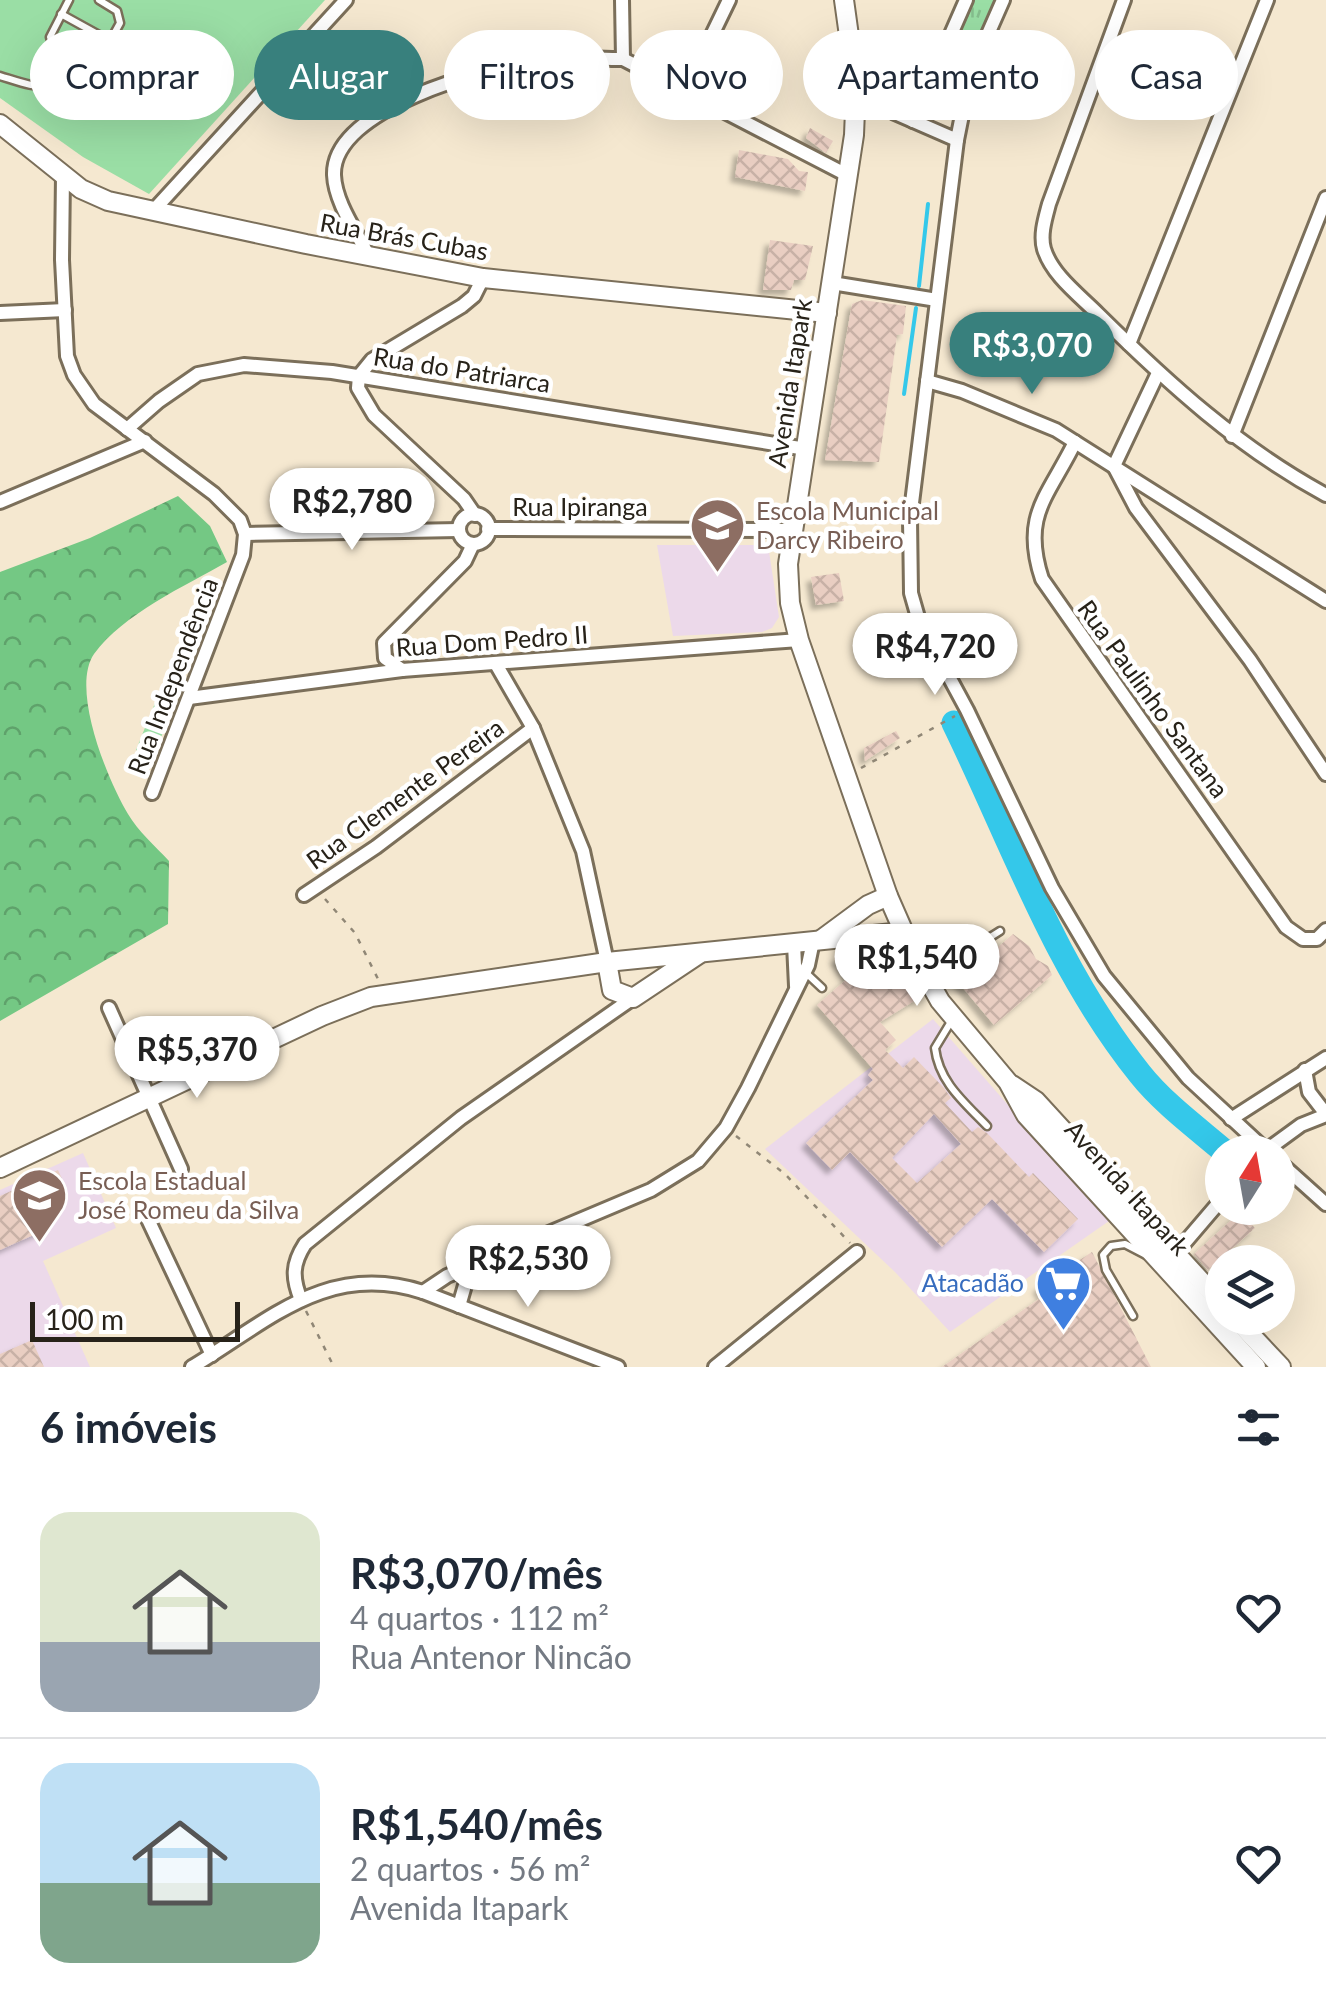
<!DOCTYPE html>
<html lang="pt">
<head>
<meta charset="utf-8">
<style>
	:root { --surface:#fff; --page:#f6f6f7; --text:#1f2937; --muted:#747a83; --line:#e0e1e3; --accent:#38807d }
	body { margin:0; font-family:Lato,sans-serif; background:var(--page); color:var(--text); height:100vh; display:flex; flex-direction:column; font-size:38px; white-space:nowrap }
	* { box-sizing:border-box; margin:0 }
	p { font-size:32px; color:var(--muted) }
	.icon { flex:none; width:55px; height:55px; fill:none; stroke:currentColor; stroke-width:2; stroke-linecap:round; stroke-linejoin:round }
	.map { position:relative; height:1367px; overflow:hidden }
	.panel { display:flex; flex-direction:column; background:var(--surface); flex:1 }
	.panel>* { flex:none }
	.hud { position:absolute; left:30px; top:30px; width:1268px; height:90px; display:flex; gap:20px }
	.needle { width:65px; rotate:11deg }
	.tools { position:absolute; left:1205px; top:1135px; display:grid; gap:20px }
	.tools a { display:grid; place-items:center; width:90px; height:90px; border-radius:50%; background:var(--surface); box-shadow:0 10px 40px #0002; font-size:50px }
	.scale { position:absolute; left:30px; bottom:25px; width:210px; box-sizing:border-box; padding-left:10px; border:5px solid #272219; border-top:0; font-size:28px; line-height:35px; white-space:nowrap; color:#272219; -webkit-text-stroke:8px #fff; paint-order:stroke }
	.price { position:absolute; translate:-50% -85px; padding:0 22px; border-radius:35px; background:#fff; color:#222; font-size:32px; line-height:65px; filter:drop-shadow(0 2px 5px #0008) }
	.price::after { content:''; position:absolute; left:50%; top:60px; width:30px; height:22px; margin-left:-15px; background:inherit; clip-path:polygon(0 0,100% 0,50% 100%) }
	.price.on { background:var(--accent); color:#fff }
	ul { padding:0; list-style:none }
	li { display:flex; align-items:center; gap:30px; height:250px; padding:0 40px }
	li+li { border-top:2px solid var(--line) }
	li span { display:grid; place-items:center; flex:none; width:280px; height:200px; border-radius:30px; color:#555 }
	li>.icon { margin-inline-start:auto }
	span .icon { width:120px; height:120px; fill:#fffc; stroke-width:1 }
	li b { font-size:42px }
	h2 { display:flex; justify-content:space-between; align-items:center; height:120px; padding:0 40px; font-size:42px }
	.pill { padding:0 35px; border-radius:45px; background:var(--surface); box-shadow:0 10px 40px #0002; font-size:35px; line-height:90px }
	.pill.on { background:var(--accent); color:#fff }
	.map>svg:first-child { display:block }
	.education { fill:#ecd9ea }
	.forest { fill:url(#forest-crowns) }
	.park { fill:url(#park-tufts) }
	.garden { fill:#9adea5 }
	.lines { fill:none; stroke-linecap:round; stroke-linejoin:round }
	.stream { stroke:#34c8ea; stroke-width:4 }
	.river { stroke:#34c8ea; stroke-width:25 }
	.building { fill:url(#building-cross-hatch); fill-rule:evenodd; filter:url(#shadow) }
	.lane-casing { stroke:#7b6f5a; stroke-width:11 }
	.street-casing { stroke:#7b6f5a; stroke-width:18 }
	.secondary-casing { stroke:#7b6f5a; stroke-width:22 }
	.path { stroke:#908776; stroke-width:2.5; stroke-dasharray:5 8; stroke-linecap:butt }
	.lane { stroke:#fff; stroke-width:6 }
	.street { stroke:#fff; stroke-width:12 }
	.secondary { stroke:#fff; stroke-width:18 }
	.labels { text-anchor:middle; stroke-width:9; stroke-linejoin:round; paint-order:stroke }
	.street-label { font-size:25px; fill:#272219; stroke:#fff }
	.education-label { font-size:25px; fill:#785e54; stroke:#fff; text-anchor:start }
	.shop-label { font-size:25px; fill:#366cbe; stroke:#fff; text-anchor:end }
</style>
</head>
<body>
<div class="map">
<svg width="1326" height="1367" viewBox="0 0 1326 1367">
	<defs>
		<pattern id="forest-crowns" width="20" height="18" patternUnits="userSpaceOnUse" patternTransform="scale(2.5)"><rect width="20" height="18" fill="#74c884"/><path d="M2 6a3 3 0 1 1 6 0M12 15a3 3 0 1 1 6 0" fill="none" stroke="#5fa26b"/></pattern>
		<pattern id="park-tufts" width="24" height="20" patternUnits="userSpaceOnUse" patternTransform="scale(2.5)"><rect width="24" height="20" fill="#9adea5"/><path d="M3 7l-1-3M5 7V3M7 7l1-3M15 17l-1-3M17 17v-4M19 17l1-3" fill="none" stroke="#85be8d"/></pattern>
		<pattern id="building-cross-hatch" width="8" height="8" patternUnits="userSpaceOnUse" patternTransform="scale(2.5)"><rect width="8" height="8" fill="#e9cec2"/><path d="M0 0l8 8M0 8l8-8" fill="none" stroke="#c8b1a6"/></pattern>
		<filter id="shadow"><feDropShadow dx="-5" dy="5" stdDeviation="2.5" flood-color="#0004"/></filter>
	</defs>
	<rect width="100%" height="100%" fill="#f5e8d0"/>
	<g class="education">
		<polygon points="657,545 768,545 779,617 772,628 762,632 673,636"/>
		<polygon points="933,1019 1109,1221 950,1332 896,1273 765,1149"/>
		<polygon points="83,1153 116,1228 43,1261 90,1367 0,1367 0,1190"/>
	</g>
	<path class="forest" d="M178 496 210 526 227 562C185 586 123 614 94 654 70 689 108 781 128 814 138 831 155 846 169 861L168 924 0 1021V572L90 538Z"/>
	<polygon class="park" points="973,0 995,0 943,119 925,116"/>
	<g class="garden">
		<polygon points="0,0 325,0 149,194 83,157 0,98"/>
		<polygon points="155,703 172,710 153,757 136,750"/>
	</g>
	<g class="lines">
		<g class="stream">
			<polyline points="919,286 928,204"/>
			<polyline points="904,394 916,308"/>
		</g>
		<path class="river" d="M954 723C1013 844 1055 968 1140 1074 1163 1103 1197 1128 1225 1152"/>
	</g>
	<g class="building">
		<polygon points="810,128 833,141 826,153 806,138"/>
		<polygon points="739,150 788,159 799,171 808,172 805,191 735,177"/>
		<polygon points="770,240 813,246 805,280 794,280 791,290 763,290"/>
		<polygon points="862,300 906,306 903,334 897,335 879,462 825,460 850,315 852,304"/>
		<polygon points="839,573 844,601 816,605 811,577"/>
		<polygon points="896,731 900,738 865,761 864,748"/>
		<polygon points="1013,934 1029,946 1036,959 1048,966 1052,975 994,1025 958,982"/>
		<path d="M889 948 919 998 880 1022 896 1040 885 1050 903 1068 914 1057 944 1088 951 1098 945 1103 972 1132 978 1127 987 1133 1029 1177 1033 1173 1078 1219 1044 1252 992 1199 942 1247 850 1152 832 1170 806 1143 873 1080 868 1075 873 1069 817 1005 849 977 834 958 865 949ZM934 1114 961 1144 917 1183 892 1158Z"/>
		<polygon points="58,1170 66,1188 37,1201 49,1228 0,1250 0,1196"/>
		<polygon points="1240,1212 1255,1228 1208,1270 1194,1254"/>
		<polygon points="1092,1252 1151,1367 942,1367 1043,1296 1037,1288"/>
		<polygon points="32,1340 44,1367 0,1367 0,1354"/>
	</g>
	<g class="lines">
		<defs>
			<g id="lane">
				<polyline points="69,0 50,37 52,44 89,65 99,61 120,23 117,11 99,0"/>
				<polyline points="61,14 110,41"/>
				<path d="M0 76C39 88 52 96 77 58"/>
				<polyline points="805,972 822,988"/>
				<polyline points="927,977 1000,931"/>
				<path d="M952 1020 935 1048C939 1082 964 1102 987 1126"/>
				<polyline points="1133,1316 1106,1270 1103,1255 1111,1246 1125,1244 1150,1257"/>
			</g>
			<g id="street">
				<path d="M1124 0 1049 204C1045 219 1040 235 1044 249 1052 275 1079 295 1098 314 1168 383 1239 448 1326 495"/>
				<polyline points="623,59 849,176"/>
				<polyline points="856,86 895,113 957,140 970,75 1003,0"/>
				<polyline points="685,91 729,0"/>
				<polyline points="913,121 966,0"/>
				<polyline points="957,140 910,519 911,593 919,621 967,710 1052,888 1104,976 1188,1078 1268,1152"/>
				<polyline points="63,175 62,260 67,356 74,375 94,404 214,494 240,520 245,534 243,555 152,793"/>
				<polyline points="153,211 346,0"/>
				<path d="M367 253C356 231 335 202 334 175 332 108 486 68 538 60 565 56 595 59 623 59L622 0"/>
				<polyline points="832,283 937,300"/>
				<polyline points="0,313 65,310"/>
				<polyline points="1129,344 1267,0"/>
				<polyline points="927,381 962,391 1056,430 1326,601"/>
				<polyline points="127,429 159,401 198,374 244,365 332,372 806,449"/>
				<polyline points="1232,436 1326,198"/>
				<path d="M1075 442C1048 497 1021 515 1042 579L1286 927 1303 939H1317L1326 930"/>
				<polyline points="1114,466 1158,373"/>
				<polyline points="1115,468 1136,508 1250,660 1326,774"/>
				<polyline points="0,502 145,441"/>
				<circle cx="474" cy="529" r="15"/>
				<polyline points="475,515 464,499 374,415 358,388 359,376 372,360 462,306 474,296 483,278"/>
				<polyline points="488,529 791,530"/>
				<polyline points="245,534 459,530"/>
				<polyline points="496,664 533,728 583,851 607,962"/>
				<polyline points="402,670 385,658 384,643 465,561 473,544"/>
				<polyline points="189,698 402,670 799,640"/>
				<polyline points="304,895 376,847 533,728"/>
				<polyline points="794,944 796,986"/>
				<polyline points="109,1008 181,1169"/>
				<polyline points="1305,1070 1309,1092 1326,1114"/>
				<polyline points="1231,1119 1326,1058"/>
				<polyline points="1264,1152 1301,1125 1326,1115"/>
				<polyline points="1278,1161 1326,1204"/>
				<polyline points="145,1213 212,1355"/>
				<polyline points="1175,1254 1222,1199"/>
				<polyline points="423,1292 447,1276 651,1190 698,1161 726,1128 748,1088 808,965 813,941"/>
				<path d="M301 1300C292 1278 292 1264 305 1244L461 1118 633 998"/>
				<polyline points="459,1306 470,1268"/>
				<path d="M192 1367C270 1320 328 1261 423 1292L618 1367"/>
				<polyline points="715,1367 857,1252"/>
			</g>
			<g id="secondary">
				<polyline points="844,0 856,86 854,135 788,564 790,603 799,640 888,896 913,953 940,1001 1008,1082 1026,1115 1256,1367"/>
				<polyline points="0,124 81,189 108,201 306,244 483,278 827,313"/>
				<polyline points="822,939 868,905 888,896"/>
				<polyline points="607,962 612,990 633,998 699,954"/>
				<polyline points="1012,1085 1036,1101 1222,1304"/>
				<polyline points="0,1168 322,1016 371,997 607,962 903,932"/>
				<polyline points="1235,1318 1281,1367"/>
			</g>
		</defs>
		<use href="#lane" class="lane-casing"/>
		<use href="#street" class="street-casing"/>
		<use href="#secondary" class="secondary-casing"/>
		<g class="path">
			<polyline points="861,768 955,716"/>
			<polyline points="325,899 355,933 378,979"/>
			<polyline points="736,1136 785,1174 850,1243"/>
			<polyline points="306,1311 334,1367"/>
		</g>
		<use href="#lane" class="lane"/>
		<use href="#street" class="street"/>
		<use href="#secondary" class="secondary"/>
	</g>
	<defs>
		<symbol id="school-pin" viewBox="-11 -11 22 30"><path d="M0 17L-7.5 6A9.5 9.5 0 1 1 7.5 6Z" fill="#8d6e63" stroke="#fff"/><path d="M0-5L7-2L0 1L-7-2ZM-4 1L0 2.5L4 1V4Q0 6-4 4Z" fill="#fff"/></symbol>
		<symbol id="supermarket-pin" viewBox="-11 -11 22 30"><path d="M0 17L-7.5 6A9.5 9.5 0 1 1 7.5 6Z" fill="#3f7fe0" stroke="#fff"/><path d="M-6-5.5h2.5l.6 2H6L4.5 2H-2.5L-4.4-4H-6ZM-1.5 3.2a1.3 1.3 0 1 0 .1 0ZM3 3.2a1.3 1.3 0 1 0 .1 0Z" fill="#fff"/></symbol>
	</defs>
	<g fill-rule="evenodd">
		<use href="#school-pin" x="686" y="494" width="63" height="86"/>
		<use href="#school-pin" x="8" y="1164" width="63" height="86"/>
		<use href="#supermarket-pin" x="1032" y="1252" width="63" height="86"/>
	</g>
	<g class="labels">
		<g class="street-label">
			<text transform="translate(404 237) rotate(10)" y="9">Rua Brás Cubas</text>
			<text transform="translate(462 370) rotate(9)" y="9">Rua do Patriarca</text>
			<text transform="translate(790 383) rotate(-81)" y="9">Avenida Itapark</text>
			<text x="580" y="516">Rua Ipiranga</text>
			<text transform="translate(492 641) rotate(-4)" y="9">Rua Dom Pedro II</text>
			<text transform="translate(173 676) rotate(-69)" y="9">Rua Independência</text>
			<text transform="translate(1153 699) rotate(54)" y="9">Rua Paulinho Santana</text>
			<text transform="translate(405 794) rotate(-36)" y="9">Rua Clemente Pereira</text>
			<text transform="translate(1127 1188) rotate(48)" y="9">Avenida Itapark</text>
		</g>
		<g class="education-label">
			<text x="756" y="520">Escola Municipal<tspan x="756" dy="29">Darcy Ribeiro</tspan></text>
			<text x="78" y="1190">Escola Estadual<tspan x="78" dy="29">José Romeu da Silva</tspan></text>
		</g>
		<g class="shop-label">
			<text x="1024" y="1292">Atacadão</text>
		</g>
	</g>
</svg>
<div class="tools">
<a><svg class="needle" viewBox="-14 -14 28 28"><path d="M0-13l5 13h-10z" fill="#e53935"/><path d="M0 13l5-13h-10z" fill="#747a83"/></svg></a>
<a><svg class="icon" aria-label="layers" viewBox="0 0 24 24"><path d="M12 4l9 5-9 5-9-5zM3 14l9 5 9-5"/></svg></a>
</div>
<div class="scale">100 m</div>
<b class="price on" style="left:1032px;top:397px">R$3,070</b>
<b class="price" style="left:352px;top:553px">R$2,780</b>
<b class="price" style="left:935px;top:698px">R$4,720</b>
<b class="price" style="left:917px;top:1009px">R$1,540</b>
<b class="price" style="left:197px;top:1101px">R$5,370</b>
<b class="price" style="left:528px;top:1310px">R$2,530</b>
<div class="hud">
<a class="pill">Comprar</a>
<a class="pill on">Alugar</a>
<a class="pill">Filtros</a>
<a class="pill">Novo</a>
<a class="pill">Apartamento</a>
<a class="pill">Casa</a>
</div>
</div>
<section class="panel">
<h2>6 imóveis<svg class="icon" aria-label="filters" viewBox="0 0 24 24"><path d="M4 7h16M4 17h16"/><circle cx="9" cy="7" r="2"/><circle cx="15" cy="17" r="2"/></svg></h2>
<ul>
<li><span style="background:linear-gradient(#dfe7d0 65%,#9aa5b1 0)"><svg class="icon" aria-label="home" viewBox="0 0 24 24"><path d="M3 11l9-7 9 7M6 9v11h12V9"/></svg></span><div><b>R$3,070/mês</b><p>4 quartos · 112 m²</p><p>Rua Antenor Nincão</p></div><svg class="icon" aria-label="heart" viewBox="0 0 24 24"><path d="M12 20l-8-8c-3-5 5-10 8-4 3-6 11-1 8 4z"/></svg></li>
<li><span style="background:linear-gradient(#bfe0f5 60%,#7fa58c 0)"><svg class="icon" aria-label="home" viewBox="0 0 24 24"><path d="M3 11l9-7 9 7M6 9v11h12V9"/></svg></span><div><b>R$1,540/mês</b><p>2 quartos · 56 m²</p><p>Avenida Itapark</p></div><svg class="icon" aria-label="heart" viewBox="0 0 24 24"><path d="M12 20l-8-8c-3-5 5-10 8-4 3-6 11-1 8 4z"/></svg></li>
</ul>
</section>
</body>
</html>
